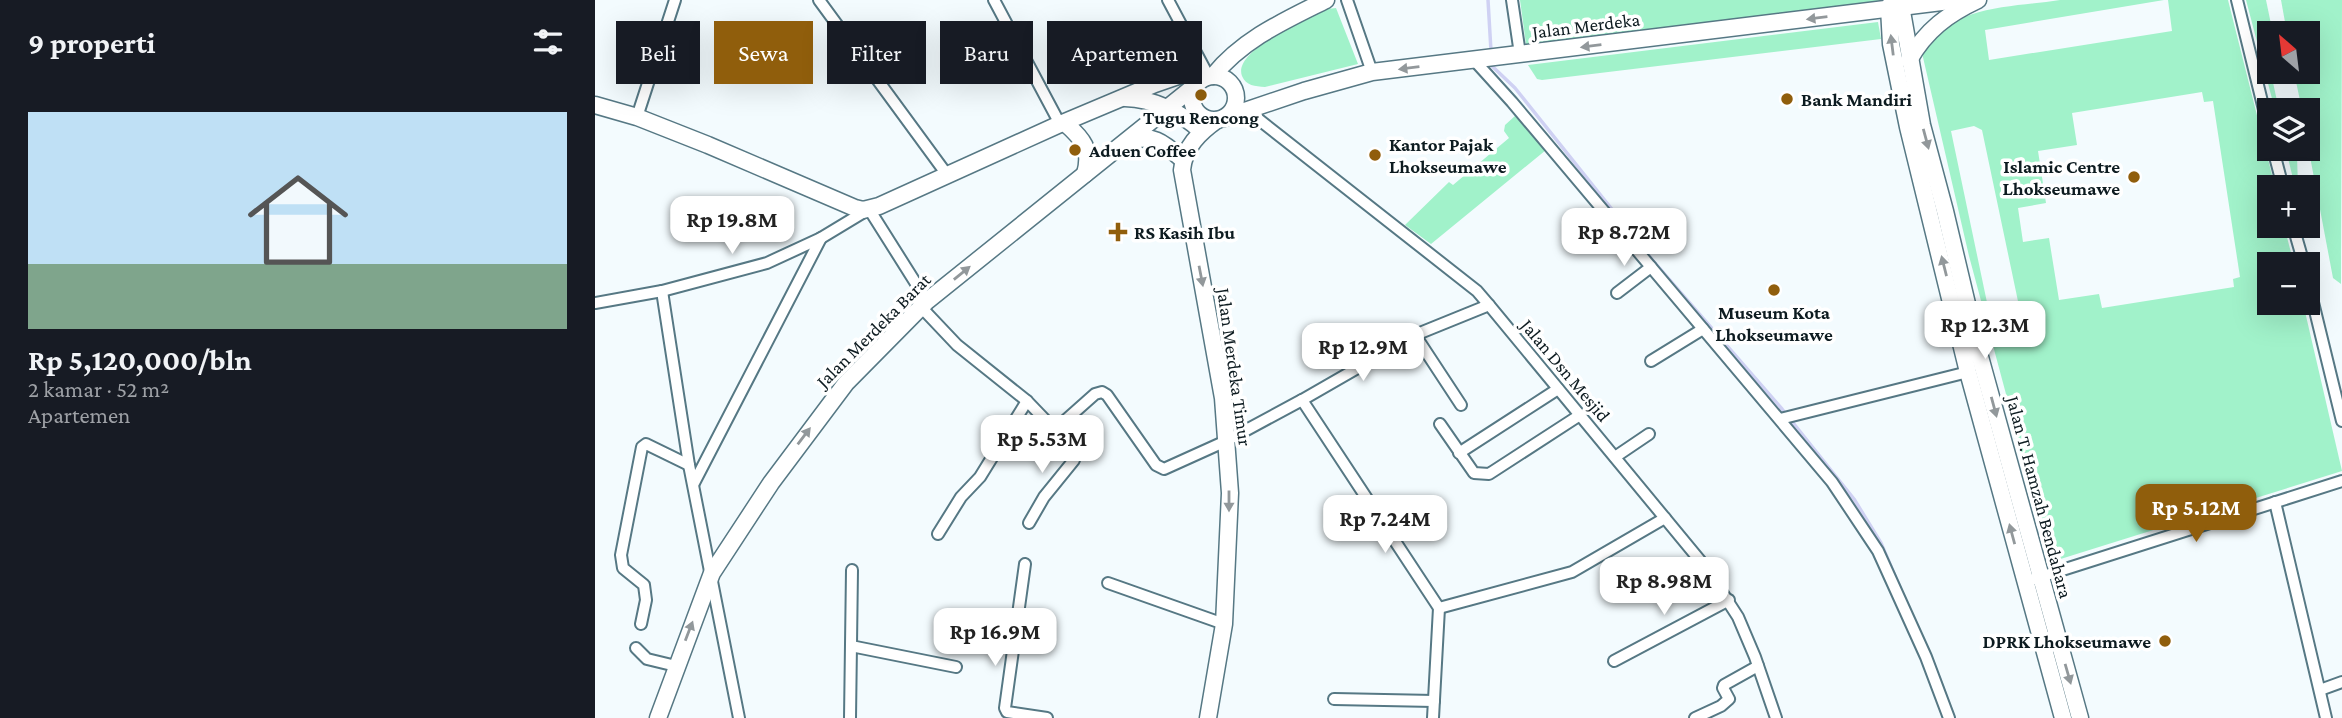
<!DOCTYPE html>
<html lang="id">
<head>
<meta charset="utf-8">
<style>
	:root { --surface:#171b24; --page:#20242c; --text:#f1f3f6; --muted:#9ea1a6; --accent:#905e0c }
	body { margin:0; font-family:"Crimson Pro",serif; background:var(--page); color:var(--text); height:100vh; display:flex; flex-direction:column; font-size:26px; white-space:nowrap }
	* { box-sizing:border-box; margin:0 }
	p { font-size:23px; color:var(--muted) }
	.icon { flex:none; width:38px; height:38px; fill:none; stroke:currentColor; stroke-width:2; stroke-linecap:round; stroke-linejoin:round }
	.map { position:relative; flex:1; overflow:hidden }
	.details { display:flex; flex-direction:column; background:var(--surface); width:595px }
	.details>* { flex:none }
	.guide { position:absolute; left:21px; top:21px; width:665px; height:63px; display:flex; gap:14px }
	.needle { width:46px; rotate:332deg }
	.fabs { position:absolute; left:1662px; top:21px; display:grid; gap:14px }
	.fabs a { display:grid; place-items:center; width:63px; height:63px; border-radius:0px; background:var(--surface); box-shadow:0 7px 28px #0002; font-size:35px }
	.price { position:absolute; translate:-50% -60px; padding:0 16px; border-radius:14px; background:#fff; color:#222; font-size:23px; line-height:46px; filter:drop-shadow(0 2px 4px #0008) }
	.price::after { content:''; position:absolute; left:50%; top:42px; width:21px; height:16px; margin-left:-10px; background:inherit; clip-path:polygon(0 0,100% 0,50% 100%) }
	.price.selected { background:var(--accent); color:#fff }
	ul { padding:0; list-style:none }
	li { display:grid; align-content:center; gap:14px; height:371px; padding:0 28px }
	li span { display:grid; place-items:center; height:217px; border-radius:0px; color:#555 }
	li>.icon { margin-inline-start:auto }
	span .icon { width:126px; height:126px; fill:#fffc; stroke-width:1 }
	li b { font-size:30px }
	h2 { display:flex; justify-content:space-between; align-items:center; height:84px; padding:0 28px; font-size:30px }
	.chip { padding:0 24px; border-radius:0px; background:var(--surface); box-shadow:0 7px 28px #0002; font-size:24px; line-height:63px }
	.chip.selected { background:var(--accent); color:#fff }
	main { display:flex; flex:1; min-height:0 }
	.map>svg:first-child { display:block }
	.green { fill:#a1f2ca; fill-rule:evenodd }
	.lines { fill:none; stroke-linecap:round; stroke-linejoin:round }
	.stream { stroke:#cfd1f3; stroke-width:3.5 }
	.street-casing { stroke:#567884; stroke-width:14 }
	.secondary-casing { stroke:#567884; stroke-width:19 }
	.street { stroke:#fff; stroke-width:10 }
	.secondary { stroke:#fff; stroke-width:16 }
	.oneway { fill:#92989b }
	.poi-dot { fill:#905e0c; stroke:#fff; stroke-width:2.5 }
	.labels { text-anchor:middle; stroke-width:7; stroke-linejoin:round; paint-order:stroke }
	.street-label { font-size:19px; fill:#0d1b20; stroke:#fff }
	.poi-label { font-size:19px; font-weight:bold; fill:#0d1b20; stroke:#fff; text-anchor:start }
</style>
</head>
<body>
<main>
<section class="details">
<h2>9 properti<svg class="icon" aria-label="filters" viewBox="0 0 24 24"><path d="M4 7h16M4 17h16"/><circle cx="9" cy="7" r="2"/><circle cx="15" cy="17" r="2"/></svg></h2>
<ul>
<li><span style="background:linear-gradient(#bfe0f5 70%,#7fa58c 0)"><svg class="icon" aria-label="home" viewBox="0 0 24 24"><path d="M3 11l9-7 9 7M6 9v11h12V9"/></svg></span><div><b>Rp 5,120,000/bln</b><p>2 kamar · 52 m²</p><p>Apartemen</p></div></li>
</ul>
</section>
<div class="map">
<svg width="1747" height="718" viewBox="0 0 1747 718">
	<rect width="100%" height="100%" fill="#f3fbfe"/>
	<g class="green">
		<polygon points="925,0 1286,0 1289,9 931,44"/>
		<path d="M1465 0H1569L1390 30 1394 60 1577 31 1573 0H1633L1680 187H1675V226H1689L1699 264H1675V303H1708L1747 471 1456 562 1374 256 1327 53C1357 4 1414 8 1465 0ZM1607 92 1609 102 1618 101 1645 277 1638 279 1639 287 1507 308 1504 294 1464 300 1454 238 1428 242 1423 208 1451 203 1443 151 1482 145 1477 113ZM1379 126 1387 130 1424 306 1394 312 1356 131Z"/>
		<polygon points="1651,0 1671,0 1677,29 1667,32 1684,110 1680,110"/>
		<polygon points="1686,0 1747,0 1746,284 1738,278 1713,146 1713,110 1707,110 1699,72 1713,72 1713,33 1692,33"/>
		<path d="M741 8 763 64 670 87C660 86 651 86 647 76 637 50 714 19 732 9Z"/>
		<polygon points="1283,22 1286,39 947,80 942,79 933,65"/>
		<polygon points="920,116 951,150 836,244 810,225 854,182 858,185 914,138 909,131 910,125"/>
		<polygon points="1702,156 1703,187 1700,187 1693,158"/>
	</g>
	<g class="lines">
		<g class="stream">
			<polyline points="893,0 896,51"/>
			<polyline points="896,63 897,66 920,88 1059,262 1187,409 1259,499 1286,543 1306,590"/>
			<polyline points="1344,677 1359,718"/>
		</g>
		<defs>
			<g id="street">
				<polyline points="224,0 353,176"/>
				<polyline points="399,0 465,124"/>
				<polyline points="573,0 614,77"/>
				<polyline points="752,0 777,72"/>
				<polyline points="917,0 925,54"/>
				<polyline points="1642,0 1675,134"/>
				<polyline points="879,60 917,102 1237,482 1283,551 1331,657 1354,718"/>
				<polyline points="653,111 882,291 894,305 1112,569 1143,617 1160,657 1181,718"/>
				<polyline points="42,117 80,0"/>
				<polyline points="1678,149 1688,187"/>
				<polyline points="1698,226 1709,264"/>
				<polyline points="1713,282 1747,421"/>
				<polyline points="67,291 94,465 144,718"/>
				<polyline points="1022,293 1056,267"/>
				<polyline points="0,303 67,291 172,263 226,238 274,209 332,301"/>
				<polyline points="326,307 362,345 432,401 457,427 464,426 500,394 507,392 512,395 561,465 569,469 631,441 707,400 820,335 894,305"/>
				<polyline points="820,335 866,405"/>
				<polyline points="1056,361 1108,329"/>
				<polyline points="707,400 844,608 838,718"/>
				<polyline points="1185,419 1373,372"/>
				<polyline points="845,424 879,473 894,474 985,415"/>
				<polyline points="864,453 963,389"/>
				<polyline points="1020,457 1054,434"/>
				<polyline points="99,483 226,238"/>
				<polyline points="1680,502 1731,718"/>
				<polyline points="434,523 449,497 479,460 479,454 460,428"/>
				<polyline points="343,534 366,497 385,477 432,401"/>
				<polyline points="430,564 410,708 412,712 452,718"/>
				<polyline points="1439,579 1747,481"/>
				<polyline points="513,583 629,624"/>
				<polyline points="844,608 977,572 1070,518"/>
				<polyline points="46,624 51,600 49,585 28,568 26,555 47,447 51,444 94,465"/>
				<polyline points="256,646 361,667"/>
				<polyline points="41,648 52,659 81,666"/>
				<polyline points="1019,661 1134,600"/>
				<polyline points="1725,690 1747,682"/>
				<polyline points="739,699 839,701"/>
				<polyline points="255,718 257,570"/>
				<polyline points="1100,718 1126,706 1134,699 1128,688 1129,685 1163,666"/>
			</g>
			<g id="secondary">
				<polyline points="1305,0 1327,125 1350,211 1382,346 1485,718"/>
				<polyline points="1297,1 1294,8 1296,44 1313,127 1373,372 1468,718"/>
				<path d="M1314 60C1331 30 1353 14 1383 0"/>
				<circle cx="619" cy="98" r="22"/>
				<path d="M618 76C648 39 689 21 731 0"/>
				<path d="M530 98C559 99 586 112 606 131"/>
				<polyline points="0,105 42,117 113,145 260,208 268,210 284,206 465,124 560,84 589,74 611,77"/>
				<polyline points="629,118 709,91 777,72 1363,0"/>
				<path d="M470 123C488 139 497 149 490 174"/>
				<path d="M532 143C557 131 570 144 588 160"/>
				<polyline points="63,718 117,573 176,483 251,383 332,301 601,85"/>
				<path d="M613 718 629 624 635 493 628 398 587 170C589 147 605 132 622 120"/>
			</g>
		</defs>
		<use href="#street" class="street-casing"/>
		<use href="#secondary" class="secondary-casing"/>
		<use href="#street" class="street"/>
		<use href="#secondary" class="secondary"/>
	</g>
	<defs><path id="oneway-solid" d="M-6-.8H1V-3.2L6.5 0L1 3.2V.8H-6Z" transform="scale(1.75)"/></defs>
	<g class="oneway">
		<use href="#oneway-solid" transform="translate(1222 18) rotate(173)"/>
		<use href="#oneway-solid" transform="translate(1297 45) rotate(-97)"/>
		<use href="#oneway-solid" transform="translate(996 46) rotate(173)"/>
		<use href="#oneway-solid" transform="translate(814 68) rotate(173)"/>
		<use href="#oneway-solid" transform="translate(1331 139) rotate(75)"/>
		<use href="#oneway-solid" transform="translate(1349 266) rotate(-104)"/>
		<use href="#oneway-solid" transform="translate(367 273) rotate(-39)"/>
		<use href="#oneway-solid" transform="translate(606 276) rotate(79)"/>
		<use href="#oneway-solid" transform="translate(1399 407) rotate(75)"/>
		<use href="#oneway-solid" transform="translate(209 436) rotate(-53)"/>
		<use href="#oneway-solid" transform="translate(634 501) rotate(90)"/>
		<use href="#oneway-solid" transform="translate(1417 534) rotate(-105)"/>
		<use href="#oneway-solid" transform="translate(94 631) rotate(-69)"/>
		<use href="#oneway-solid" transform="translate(1473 674) rotate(74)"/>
	</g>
	<g class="poi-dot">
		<circle cx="606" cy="95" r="7"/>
		<circle cx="1192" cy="99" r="7"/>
		<circle cx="480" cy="150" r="7"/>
		<circle cx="780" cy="155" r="7"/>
		<circle cx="1539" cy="177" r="7"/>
		<path d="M519.5 221.5h7v7h7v7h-7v7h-7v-7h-7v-7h7z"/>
		<circle cx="1179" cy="290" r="7"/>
		<circle cx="1570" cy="641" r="7"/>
	</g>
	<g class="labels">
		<g class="street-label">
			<text transform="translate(991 25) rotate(-7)" y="7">Jalan Merdeka</text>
			<text transform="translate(278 330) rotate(-45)" y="7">Jalan Merdeka Barat</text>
			<text transform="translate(640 367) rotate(82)" y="7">Jalan Merdeka Timur</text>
			<text transform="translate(971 370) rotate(50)" y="7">Jalan Dsn Mesjid</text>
			<text transform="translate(1445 497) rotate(75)" y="7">Jalan T. Hamzah Bendahara</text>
		</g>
		<g class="poi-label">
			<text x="1206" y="106">Bank Mandiri</text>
			<text x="606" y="124" text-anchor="middle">Tugu Rencong</text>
			<text x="794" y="151">Kantor Pajak<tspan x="794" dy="22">Lhokseumawe</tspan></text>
			<text x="494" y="157">Aduen Coffee</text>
			<text x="1525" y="173" text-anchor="end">Islamic Centre<tspan x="1525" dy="22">Lhokseumawe</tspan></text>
			<text x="539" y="239">RS Kasih Ibu</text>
			<text x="1179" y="319" text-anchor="middle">Museum Kota<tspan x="1179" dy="22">Lhokseumawe</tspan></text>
			<text x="1556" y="648" text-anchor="end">DPRK Lhokseumawe</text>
		</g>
	</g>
</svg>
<div class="fabs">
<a><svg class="needle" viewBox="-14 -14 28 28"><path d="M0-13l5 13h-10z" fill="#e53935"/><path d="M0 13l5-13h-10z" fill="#9ea1a6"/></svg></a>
<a><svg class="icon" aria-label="layers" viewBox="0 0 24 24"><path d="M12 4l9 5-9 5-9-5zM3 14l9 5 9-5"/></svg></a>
<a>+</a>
<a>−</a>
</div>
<b class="price" style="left:137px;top:256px">Rp 19.8M</b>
<b class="price" style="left:1029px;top:268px">Rp 8.72M</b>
<b class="price" style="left:1390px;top:361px">Rp 12.3M</b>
<b class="price" style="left:768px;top:383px">Rp 12.9M</b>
<b class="price" style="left:447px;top:475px">Rp 5.53M</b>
<b class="price selected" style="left:1601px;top:544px">Rp 5.12M</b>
<b class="price" style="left:790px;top:555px">Rp 7.24M</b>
<b class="price" style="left:1069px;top:617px">Rp 8.98M</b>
<b class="price" style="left:400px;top:668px">Rp 16.9M</b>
<div class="guide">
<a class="chip">Beli</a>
<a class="chip selected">Sewa</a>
<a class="chip">Filter</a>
<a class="chip">Baru</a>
<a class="chip">Apartemen</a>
</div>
</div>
</main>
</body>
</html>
